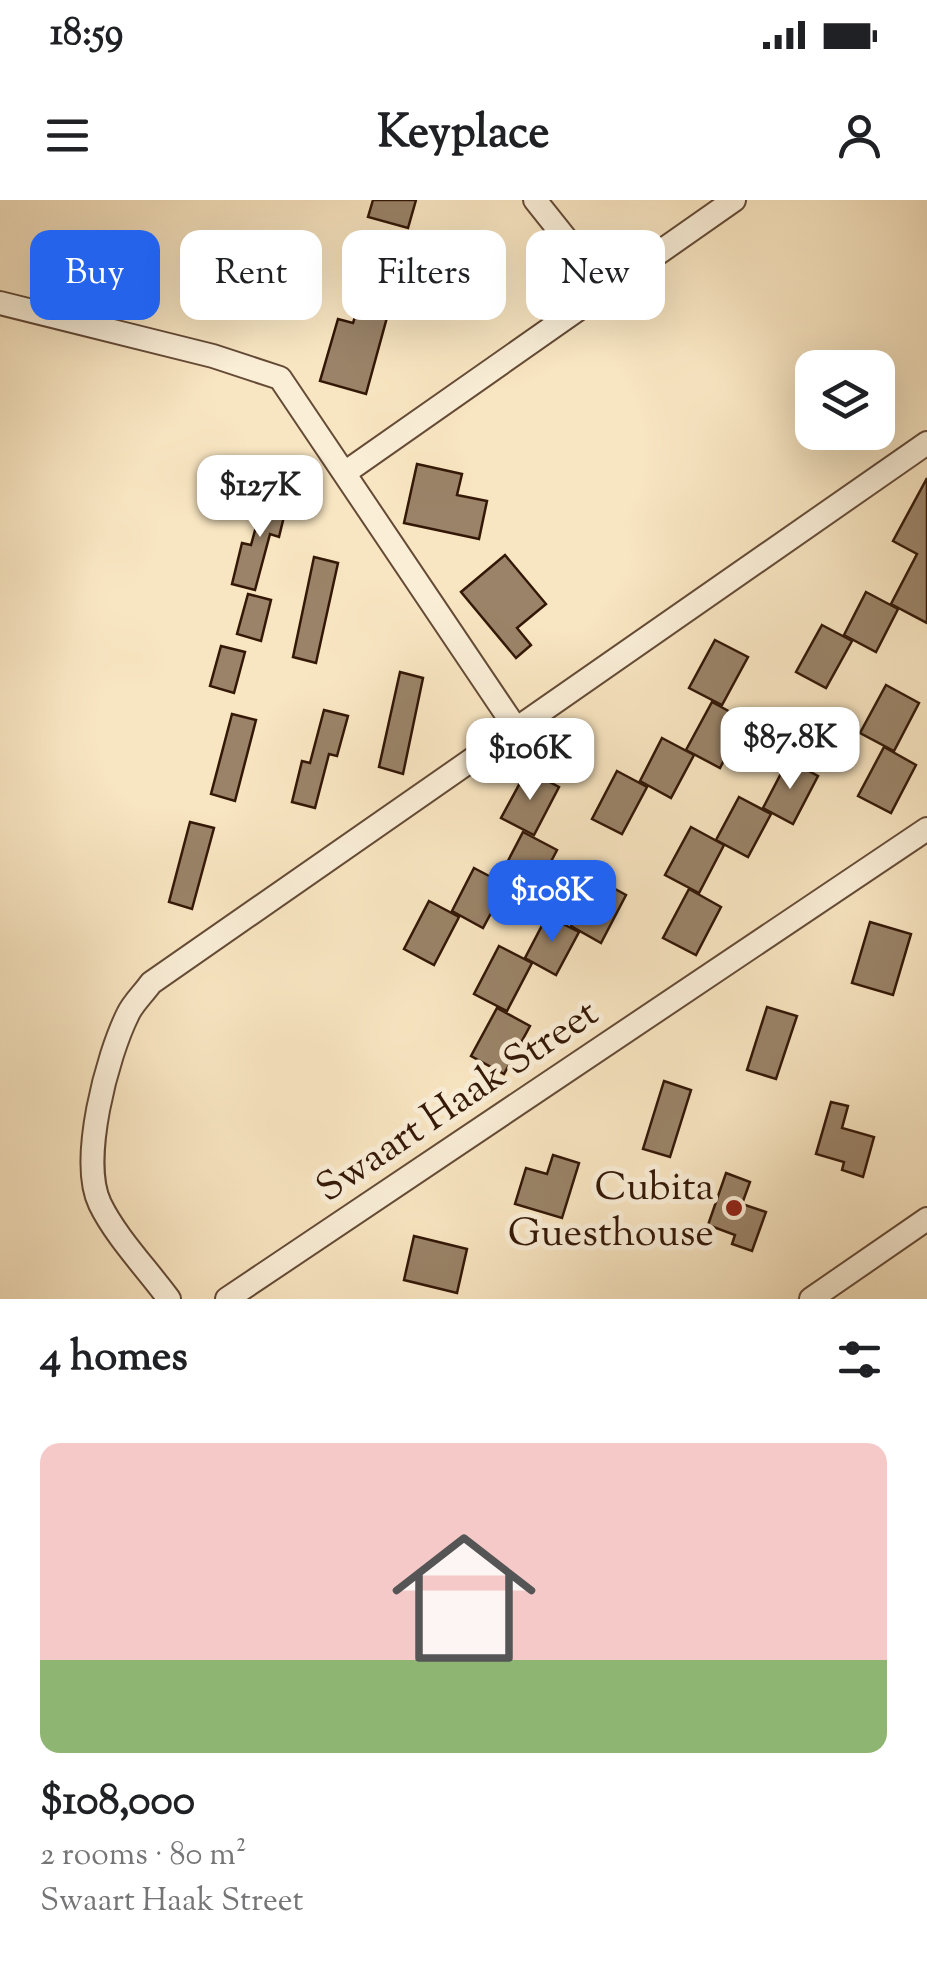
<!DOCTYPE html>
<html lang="en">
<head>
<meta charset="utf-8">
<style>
	:root { --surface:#fff; --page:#f2f2f2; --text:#202124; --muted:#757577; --line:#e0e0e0; --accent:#2563eb }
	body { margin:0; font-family:"Sorts Mill Goudy",serif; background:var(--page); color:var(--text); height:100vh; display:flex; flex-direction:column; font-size:38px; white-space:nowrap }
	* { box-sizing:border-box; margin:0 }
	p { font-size:32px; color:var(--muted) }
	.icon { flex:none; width:55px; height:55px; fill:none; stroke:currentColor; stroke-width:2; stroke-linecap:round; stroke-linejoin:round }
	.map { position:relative; height:1099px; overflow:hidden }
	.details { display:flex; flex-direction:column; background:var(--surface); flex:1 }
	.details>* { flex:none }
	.hud { position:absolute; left:30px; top:30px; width:868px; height:90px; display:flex; gap:20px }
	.buttons { position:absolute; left:795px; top:150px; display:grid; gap:20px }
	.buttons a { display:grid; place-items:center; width:100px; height:100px; border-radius:20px; background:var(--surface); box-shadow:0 10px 40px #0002; font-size:50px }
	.price { position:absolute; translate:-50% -85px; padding:0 22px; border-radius:20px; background:#fff; color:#222; font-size:32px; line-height:65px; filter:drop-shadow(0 2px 5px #0008) }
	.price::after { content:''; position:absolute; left:50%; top:60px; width:30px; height:22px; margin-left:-15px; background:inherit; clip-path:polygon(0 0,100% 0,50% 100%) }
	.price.selected { background:var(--accent); color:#fff }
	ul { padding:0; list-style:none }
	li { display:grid; align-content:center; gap:20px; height:530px; padding:0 40px }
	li+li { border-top:2px solid var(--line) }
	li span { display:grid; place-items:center; height:310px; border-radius:20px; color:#555 }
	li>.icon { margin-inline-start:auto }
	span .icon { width:180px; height:180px; fill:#fffc; stroke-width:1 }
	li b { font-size:42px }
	h2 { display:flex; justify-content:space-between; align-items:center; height:120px; padding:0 40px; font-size:42px }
	.pill { padding:0 35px; border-radius:20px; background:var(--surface); box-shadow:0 10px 40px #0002; font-size:35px; line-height:90px }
	.pill.selected { background:var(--accent); color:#fff }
	.status { display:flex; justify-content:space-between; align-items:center; height:70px; padding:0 50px; background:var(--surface); direction:ltr }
	.status svg { height:28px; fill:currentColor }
	header { display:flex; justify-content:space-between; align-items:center; height:130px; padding:0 40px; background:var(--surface); font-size:45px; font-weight:800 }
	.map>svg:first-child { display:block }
	.building { fill:#9a8368; stroke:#341807; stroke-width:2.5 }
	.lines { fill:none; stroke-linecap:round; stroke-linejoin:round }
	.minor-casing { stroke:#654b36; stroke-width:26 }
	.minor { stroke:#faeed7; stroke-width:22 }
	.poi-dot { fill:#8f2418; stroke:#faeed7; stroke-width:4 }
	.labels { text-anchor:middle; stroke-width:10; stroke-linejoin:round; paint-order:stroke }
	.street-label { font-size:40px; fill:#341807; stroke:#faeed7 }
	.poi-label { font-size:40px; fill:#341807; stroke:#faeed7; text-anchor:end }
</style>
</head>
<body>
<div class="status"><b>18:59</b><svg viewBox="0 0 49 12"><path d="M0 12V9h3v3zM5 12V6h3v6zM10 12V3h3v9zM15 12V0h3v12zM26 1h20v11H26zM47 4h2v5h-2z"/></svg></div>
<header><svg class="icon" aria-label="menu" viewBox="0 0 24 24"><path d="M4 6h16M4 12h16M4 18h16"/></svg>Keyplace<svg class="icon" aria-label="person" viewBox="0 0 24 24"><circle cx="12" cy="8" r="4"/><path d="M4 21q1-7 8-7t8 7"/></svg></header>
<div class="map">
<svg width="927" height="1099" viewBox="0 0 927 1099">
	<rect width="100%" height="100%" fill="#f8e5c1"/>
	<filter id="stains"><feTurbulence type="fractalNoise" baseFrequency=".002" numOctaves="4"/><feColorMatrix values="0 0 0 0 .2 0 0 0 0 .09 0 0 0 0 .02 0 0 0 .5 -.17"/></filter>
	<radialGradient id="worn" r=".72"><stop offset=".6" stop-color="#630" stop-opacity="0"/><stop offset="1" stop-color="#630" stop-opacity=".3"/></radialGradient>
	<g class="building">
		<polygon points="373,0 416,0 408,28 368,17"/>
		<polygon points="360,101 389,110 366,194 320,181 338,119 353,123"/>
		<polygon points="417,264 462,274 457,295 487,301 479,339 404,323"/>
		<polygon points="927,278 927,423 891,404 917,354 893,341"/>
		<polygon points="266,290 289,296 279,337 270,334 255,390 232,384 242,343 251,345"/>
		<polygon points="505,355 546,404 517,428 531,445 516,458 461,392"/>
		<polygon points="314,357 338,363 316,463 293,457"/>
		<polygon points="866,392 898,409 876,452 844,435"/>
		<polygon points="248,394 271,400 261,441 237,434"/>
		<polygon points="822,425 852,441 826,488 796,472"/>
		<polygon points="715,440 748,457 722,505 689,488"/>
		<polygon points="221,446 245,452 234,493 210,486"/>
		<polygon points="400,472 423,478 403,574 379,567"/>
		<polygon points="886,485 919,503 894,551 860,533"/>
		<polygon points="712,502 745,520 720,568 686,550"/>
		<polygon points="324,510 348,516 337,556 329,554 315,608 292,602 302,561 310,563"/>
		<polygon points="232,514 256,520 235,601 211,594"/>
		<polygon points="662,538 694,555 671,598 640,581"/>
		<polygon points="884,547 916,565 891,613 858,596"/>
		<polygon points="788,560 818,576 793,624 763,608"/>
		<polygon points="527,570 559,587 534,635 501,618"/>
		<polygon points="617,571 647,587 622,634 592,619"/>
		<polygon points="739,597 771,614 748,657 716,640"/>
		<polygon points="190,622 214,628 192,709 169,702"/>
		<polygon points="691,627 724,645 699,693 665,675"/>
		<polygon points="523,632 557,650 532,698 498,680"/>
		<polygon points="474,668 506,685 483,728 452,711"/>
		<polygon points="597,679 626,695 601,743 571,726"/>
		<polygon points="689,689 721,707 696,755 663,738"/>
		<polygon points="429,701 459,717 434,765 404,749"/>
		<polygon points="547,716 579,732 556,775 525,758"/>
		<polygon points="870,722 911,734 893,795 852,783"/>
		<polygon points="499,746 532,763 507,811 474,794"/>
		<polygon points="767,807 797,816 776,879 747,870"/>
		<polygon points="497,808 530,826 504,874 471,856"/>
		<polygon points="664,881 691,890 670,957 643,949"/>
		<polygon points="831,902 848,906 842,928 874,937 863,977 842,970 844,962 816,954"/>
		<polygon points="553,955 579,963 562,1018 515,1004 526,968 547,974"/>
		<polygon points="726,973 750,982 742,1004 766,1012 752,1051 732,1044 735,1035 708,1025"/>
		<polygon points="414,1036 467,1049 457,1093 404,1080"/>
	</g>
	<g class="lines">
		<defs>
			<g id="minor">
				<polyline points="535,0 606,89"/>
				<polyline points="0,103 213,156 280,178 515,527"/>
				<polyline points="346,272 734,0"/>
				<path d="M169 1099C147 1069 116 1037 100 1004 79 961 107 856 128 814 133 803 144 793 151 783L927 243"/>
				<polyline points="227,1099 927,629"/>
				<polyline points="811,1099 927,1019"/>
			</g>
		</defs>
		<use href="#minor" class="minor-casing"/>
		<use href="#minor" class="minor"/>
	</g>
	<circle class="poi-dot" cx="734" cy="1008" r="10"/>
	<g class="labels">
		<g class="street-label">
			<text transform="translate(456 899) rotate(-34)" y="14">Swaart Haak Street</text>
		</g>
		<g class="poi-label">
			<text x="714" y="999">Cubita<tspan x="714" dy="46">Guesthouse</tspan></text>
		</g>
	</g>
	<rect width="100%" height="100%" filter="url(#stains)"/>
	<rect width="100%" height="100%" fill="url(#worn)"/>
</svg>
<div class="buttons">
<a><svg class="icon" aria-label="layers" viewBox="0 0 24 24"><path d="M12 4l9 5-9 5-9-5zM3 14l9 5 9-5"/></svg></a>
</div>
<b class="price" style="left:260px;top:340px">$127K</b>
<b class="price" style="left:790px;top:592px">$87.8K</b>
<b class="price" style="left:530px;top:603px">$106K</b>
<b class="price selected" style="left:552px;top:745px">$108K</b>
<div class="hud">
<a class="pill selected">Buy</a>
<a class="pill">Rent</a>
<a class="pill">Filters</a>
<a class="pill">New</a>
</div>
</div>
<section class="details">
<h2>4 homes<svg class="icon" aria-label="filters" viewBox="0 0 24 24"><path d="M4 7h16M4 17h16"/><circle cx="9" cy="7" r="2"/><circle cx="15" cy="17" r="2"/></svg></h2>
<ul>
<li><span style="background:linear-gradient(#f6c9c9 70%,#8fb573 0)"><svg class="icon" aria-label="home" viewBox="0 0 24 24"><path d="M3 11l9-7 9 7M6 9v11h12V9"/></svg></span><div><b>$108,000</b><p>2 rooms · 80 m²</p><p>Swaart Haak Street</p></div></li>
</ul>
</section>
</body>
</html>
